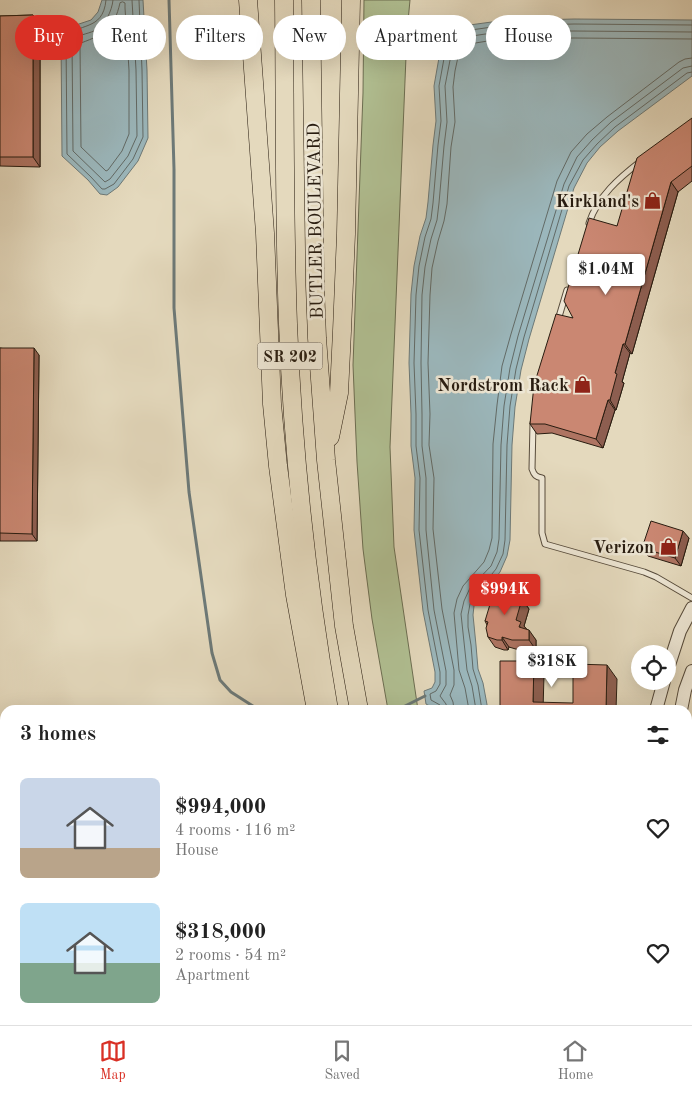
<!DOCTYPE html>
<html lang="en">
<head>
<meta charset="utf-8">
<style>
	:root { --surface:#fff; --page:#f2f2f2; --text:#222; --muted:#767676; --line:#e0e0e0; --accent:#d93025 }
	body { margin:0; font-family:"Old Standard TT",serif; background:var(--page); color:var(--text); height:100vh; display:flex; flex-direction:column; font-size:19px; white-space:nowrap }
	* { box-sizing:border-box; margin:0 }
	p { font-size:16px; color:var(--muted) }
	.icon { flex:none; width:28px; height:28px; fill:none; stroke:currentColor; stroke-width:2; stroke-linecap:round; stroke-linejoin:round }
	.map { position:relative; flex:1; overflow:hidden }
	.details { position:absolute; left:0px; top:705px; width:692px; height:320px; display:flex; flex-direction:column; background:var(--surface); border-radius:15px 15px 0 0; box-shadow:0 5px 20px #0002 }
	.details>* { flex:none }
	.guide { position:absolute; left:15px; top:15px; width:662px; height:45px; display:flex; gap:10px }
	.buttons { position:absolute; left:631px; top:645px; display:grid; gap:10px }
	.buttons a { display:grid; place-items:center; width:45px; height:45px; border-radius:50%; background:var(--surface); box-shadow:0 5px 20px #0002; font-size:25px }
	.price { position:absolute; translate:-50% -42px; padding:0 11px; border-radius:5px; background:#fff; color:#222; font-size:16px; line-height:32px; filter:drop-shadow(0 1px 2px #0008) }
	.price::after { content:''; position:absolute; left:50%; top:30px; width:15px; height:11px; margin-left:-8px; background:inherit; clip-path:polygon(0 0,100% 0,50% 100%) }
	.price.on { background:var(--accent); color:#fff }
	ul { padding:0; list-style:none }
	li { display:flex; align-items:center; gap:15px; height:125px; padding:0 20px }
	li span { display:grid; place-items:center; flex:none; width:140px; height:100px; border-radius:8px; color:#555 }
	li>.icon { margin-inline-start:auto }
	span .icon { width:60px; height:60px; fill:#fffc; stroke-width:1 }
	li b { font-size:21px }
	h2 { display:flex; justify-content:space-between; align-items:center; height:60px; padding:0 20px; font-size:21px }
	.tag { padding:0 18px; border-radius:22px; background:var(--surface); box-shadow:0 5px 20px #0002; font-size:18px; line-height:45px }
	.tag.on { background:var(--accent); color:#fff }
	.dock { display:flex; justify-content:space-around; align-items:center; height:70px; border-top:1px solid var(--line); background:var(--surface); font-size:14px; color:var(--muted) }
	.dock a { display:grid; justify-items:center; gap:2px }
	.dock .on { color:var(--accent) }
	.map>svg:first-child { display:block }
	.green { fill:#b1c093; stroke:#6c6e52 }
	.water { fill:#9bb7bc; stroke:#6d7977 }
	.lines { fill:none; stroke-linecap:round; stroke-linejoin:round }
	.shore { stroke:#626a66; stroke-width:1 }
	.stream { stroke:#6d7977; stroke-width:3 }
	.service-casing { stroke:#574b3b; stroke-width:7 }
	.minor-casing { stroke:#574b3b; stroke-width:12 }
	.tertiary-casing { stroke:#574b3b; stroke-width:14 }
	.motorway-casing { stroke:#281c10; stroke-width:19 }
	.service { stroke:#ede6d4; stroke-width:5 }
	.minor { stroke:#ede6d4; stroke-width:10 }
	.tertiary { stroke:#ede6d4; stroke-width:12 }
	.motorway { stroke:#e4d9bd; stroke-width:18 }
	.wall { fill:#ae7462; stroke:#281c10 }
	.shaded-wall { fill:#8d5e50; stroke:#281c10 }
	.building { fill:#ca8772; stroke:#281c10 }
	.labels { text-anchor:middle; stroke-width:5; stroke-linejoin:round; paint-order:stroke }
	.shield { fill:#ede6d4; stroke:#63594b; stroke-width:1 }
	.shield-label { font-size:16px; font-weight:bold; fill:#281c10 }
	.poi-label { font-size:18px; font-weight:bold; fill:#281c10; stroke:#ede6d4; text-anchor:end }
	.street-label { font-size:18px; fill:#281c10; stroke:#ede6d4 }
</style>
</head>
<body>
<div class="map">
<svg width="692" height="1025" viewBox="0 0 692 1025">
	<rect width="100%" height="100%" fill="#e4d9bd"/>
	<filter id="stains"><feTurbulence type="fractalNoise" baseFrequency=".004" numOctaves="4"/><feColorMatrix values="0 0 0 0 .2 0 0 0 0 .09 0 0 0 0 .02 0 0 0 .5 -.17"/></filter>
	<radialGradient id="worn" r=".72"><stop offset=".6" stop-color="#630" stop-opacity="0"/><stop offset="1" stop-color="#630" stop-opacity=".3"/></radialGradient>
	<polygon class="green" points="364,0 410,0 407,32 390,447 394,547 418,710 388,710 372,619 363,549 357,462 353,365 363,93"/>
	<g class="water">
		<polygon points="102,0 143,0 147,70 148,138 138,161 118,187 107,195 100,194 88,180 62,156 61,37 67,28 91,20 98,12"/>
		<polygon points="574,19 692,20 692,76 618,131 600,147 587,163 574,188 529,339 521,370 515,407 512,445 510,540 507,556 500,572 491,584 480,594 474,606 473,615 476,645 478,669 483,683 488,710 437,710 426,704 424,691 432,688 435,682 435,672 423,611 414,530 415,478 411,446 411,414 409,363 411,294 414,266 420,236 426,218 428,202 433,145 436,121 434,86 440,52 446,36 452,29 462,26 499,21"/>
		<polygon points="259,1020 317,1020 318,1025 259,1025"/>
	</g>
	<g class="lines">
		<g class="shore">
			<path d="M106 0C103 33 77 21 66 39L67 154 91 177 102 189H105L114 184 133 159 143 137 142 70 139 0"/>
			<path d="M113 0C112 11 105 26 94 31 87 34 77 35 72 41L73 151 105 182 110 179 128 156 137 136 136 70 132 0"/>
			<path d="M123 2 125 3V8L129 70V134L122 151 108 170 106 171 81 147 80 45 81 43C105 34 114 29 120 3Z"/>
			<polyline points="441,710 440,705 431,700 430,694 436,691 440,684 440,672 428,610 419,530 420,478 416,446 416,414 414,363 416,295 419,266 425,237 431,219 433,203 438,145 441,121 439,86 445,53 451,39 455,34 464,31 499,26 574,24 692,25"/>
			<polyline points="447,710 446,704 440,696 446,685 446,671 434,610 426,530 426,478 422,446 422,414 421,363 422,295 425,267 431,239 437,220 439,203 444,146 447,122 445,86 451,55 456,42 459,39 465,37 499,32 574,31 692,32"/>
			<polyline points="454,710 453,702 450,695 454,685 454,670 442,609 433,529 434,478 429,445 430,414 428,363 430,295 432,268 438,241 444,221 447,204 451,147 455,122 453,87 455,71 458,57 463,45 500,39 574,38 692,39"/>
			<polyline points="469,710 465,688 459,670 454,613 457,599 463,586 484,562 489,550 492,538 493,444 497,405 502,366 511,334 557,181 571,152 587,134 607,117 679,62 685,59 692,58"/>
			<polyline points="476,710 472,686 467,670 461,614 464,601 470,588 491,566 497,552 499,539 501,445 504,406 510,368 518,336 564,184 577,157 592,140 611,122 683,68 692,66"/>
			<polyline points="482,710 478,685 473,669 471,645 468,627 468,615 470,604 475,592 487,580 496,569 503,554 505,540 507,445 510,406 516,369 524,337 569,186 583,160 597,144 615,127 687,73 692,72"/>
		</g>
		<g class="stream">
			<polyline points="169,0 174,169 174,308 189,492 212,653 220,680 231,692 259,710"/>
			<polyline points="397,710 425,696"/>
			<polyline points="342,1020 344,1025"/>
		</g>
		<defs>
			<g id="service">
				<path d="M589 223C598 196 619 178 641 161"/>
				<polyline points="558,320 567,290"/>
				<path d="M533 423 532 469C534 475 536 477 542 478V533L545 544 644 572 656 577 692 598"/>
				<polyline points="688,987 692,987"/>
			</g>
			<polyline id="minor" points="688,789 692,790"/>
			<g id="tertiary">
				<polyline points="668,668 680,631 692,608"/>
				<polyline points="656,710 664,681"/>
				<polyline points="681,710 685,690 692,671"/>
				<polyline points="688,780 692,783"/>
				<polyline points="636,1025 636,1020"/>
			</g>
			<g id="motorway">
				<polyline points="248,0 265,233 272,404 278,466 295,595 316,710"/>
				<path d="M284 0C285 108 284 216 288 324 293 454 307 583 329 710"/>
				<polyline points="311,0 315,286 317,338 326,460 344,626 359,710"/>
				<polyline points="330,437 339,393 342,331 346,234 351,0"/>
				<polyline points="396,1020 397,1025"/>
				<polyline points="425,1020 426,1025"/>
			</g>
		</defs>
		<use href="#service" class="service-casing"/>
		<use href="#minor" class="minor-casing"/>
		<use href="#tertiary" class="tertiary-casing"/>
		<use href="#motorway" class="motorway-casing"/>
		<use href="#service" class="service"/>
		<use href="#minor" class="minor"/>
		<use href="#tertiary" class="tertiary"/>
		<use href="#motorway" class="motorway"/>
	</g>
	<g class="wall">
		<polygon points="33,15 40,25 40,167 0,166 0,16"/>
		<polygon points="692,118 692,181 678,192 632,354 630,353 622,382 624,383 616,410 615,410 603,448 552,433 537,434 530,424 573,318 617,226"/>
		<polygon points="0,348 39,355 37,541 0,541"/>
		<polygon points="689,538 681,566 648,556 642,548"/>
		<polygon points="518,587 525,597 524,602 529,609 524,626 536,640 536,650 519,650 509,647 508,650 504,650 495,647 488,637 487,625 485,621 502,593"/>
	</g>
	<g class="shaded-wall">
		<polygon points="33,15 40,25 40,167 33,157"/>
		<polygon points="671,182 678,192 632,354 625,344"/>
		<polygon points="623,344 630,353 622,382 624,383 616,410 610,400 615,373"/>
		<polygon points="34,348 39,355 37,541 32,534"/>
		<polygon points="608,400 615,410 603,448 596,439"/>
		<polygon points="683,531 689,538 681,566 675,558"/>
		<polygon points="518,587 525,597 524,602 529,609 524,626 528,631 526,637 516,620 515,597"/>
		<polygon points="529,630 536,640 536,650 529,640"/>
		<polygon points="502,637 509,647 508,650 502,640"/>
		<polygon points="534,661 544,675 543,710 533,702"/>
		<polygon points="607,665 617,679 616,710 606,710"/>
	</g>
	<g class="building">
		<polygon points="33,15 33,157 0,157 0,16"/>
		<polygon points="692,118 692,166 671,182 625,344 623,344 615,373 617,374 610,400 608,400 596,439 545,424 530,424 534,385 556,314 573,318 564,301 589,218 617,226 637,158"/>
		<polygon points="0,348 34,348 32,534 0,533"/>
		<polygon points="651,521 683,531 675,558 642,548"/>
		<polygon points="505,583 518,587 515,597 522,599 516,620 521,622 519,627 529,630 529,640 512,640 502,637 502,640 497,640 488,637 486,628 488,622 485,621 494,591 502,593"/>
		<polygon points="500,661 534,661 533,702 573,703 573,664 607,665 606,710 500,710"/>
		<polygon points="688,1009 692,1009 692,1025 660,1025 660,1020 688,1020"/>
	</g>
	<defs>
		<symbol id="shop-bare" viewBox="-9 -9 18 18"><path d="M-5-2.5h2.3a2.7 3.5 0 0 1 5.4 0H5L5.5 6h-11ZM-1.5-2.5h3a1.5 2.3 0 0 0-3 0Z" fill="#8f2418" stroke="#ede6d4" stroke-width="2.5" paint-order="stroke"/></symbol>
	</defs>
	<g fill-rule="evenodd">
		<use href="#shop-bare" x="640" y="188" width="25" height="25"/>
		<use href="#shop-bare" x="570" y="372" width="25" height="25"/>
		<use href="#shop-bare" x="656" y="534" width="25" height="25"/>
	</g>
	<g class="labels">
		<rect class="shield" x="257.5" y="342.5" width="65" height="27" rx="4"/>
		<g class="shield-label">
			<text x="290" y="362">SR 202</text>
		</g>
		<g class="poi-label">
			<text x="639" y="207">Kirkland's</text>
			<text x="569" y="391">Nordstrom Rack</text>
			<text x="654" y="553">Verizon</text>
		</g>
		<g class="street-label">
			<text transform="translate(315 221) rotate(-91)" y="6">BUTLER BOULEVARD</text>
		</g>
	</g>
	<rect width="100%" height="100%" filter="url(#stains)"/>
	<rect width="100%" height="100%" fill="url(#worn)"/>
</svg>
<div class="buttons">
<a><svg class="icon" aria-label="locate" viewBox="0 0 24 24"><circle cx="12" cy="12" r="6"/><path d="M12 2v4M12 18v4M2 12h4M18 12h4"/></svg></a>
</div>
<b class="price" style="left:606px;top:296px">$1.04M</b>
<b class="price on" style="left:505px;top:616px">$994K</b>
<b class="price" style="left:552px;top:688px">$318K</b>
<div class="guide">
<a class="tag on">Buy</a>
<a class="tag">Rent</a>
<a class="tag">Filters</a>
<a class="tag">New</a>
<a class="tag">Apartment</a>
<a class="tag">House</a>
</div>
<section class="details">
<h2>3 homes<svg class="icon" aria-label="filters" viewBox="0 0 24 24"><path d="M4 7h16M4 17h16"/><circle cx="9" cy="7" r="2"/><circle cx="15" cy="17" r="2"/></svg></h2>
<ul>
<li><span style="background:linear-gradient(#c9d6e8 70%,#b9a48a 0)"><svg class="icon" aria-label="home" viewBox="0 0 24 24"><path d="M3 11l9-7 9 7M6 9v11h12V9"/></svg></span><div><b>$994,000</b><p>4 rooms · 116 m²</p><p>House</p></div><svg class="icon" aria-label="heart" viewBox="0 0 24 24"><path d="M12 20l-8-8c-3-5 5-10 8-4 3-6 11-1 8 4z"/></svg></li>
<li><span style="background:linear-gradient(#bfe0f5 60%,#7fa58c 0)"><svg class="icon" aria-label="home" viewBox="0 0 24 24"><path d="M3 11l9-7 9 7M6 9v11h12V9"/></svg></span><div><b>$318,000</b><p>2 rooms · 54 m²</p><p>Apartment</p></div><svg class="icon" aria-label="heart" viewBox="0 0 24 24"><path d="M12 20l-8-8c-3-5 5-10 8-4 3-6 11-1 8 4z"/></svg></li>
</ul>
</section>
</div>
<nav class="dock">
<a class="on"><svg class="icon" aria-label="map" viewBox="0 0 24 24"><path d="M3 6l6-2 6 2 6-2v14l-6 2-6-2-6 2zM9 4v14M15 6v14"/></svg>Map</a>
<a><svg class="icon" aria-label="saved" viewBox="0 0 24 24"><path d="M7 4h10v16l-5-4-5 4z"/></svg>Saved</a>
<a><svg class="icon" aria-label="home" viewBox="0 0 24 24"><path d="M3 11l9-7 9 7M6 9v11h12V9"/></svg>Home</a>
</nav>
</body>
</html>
